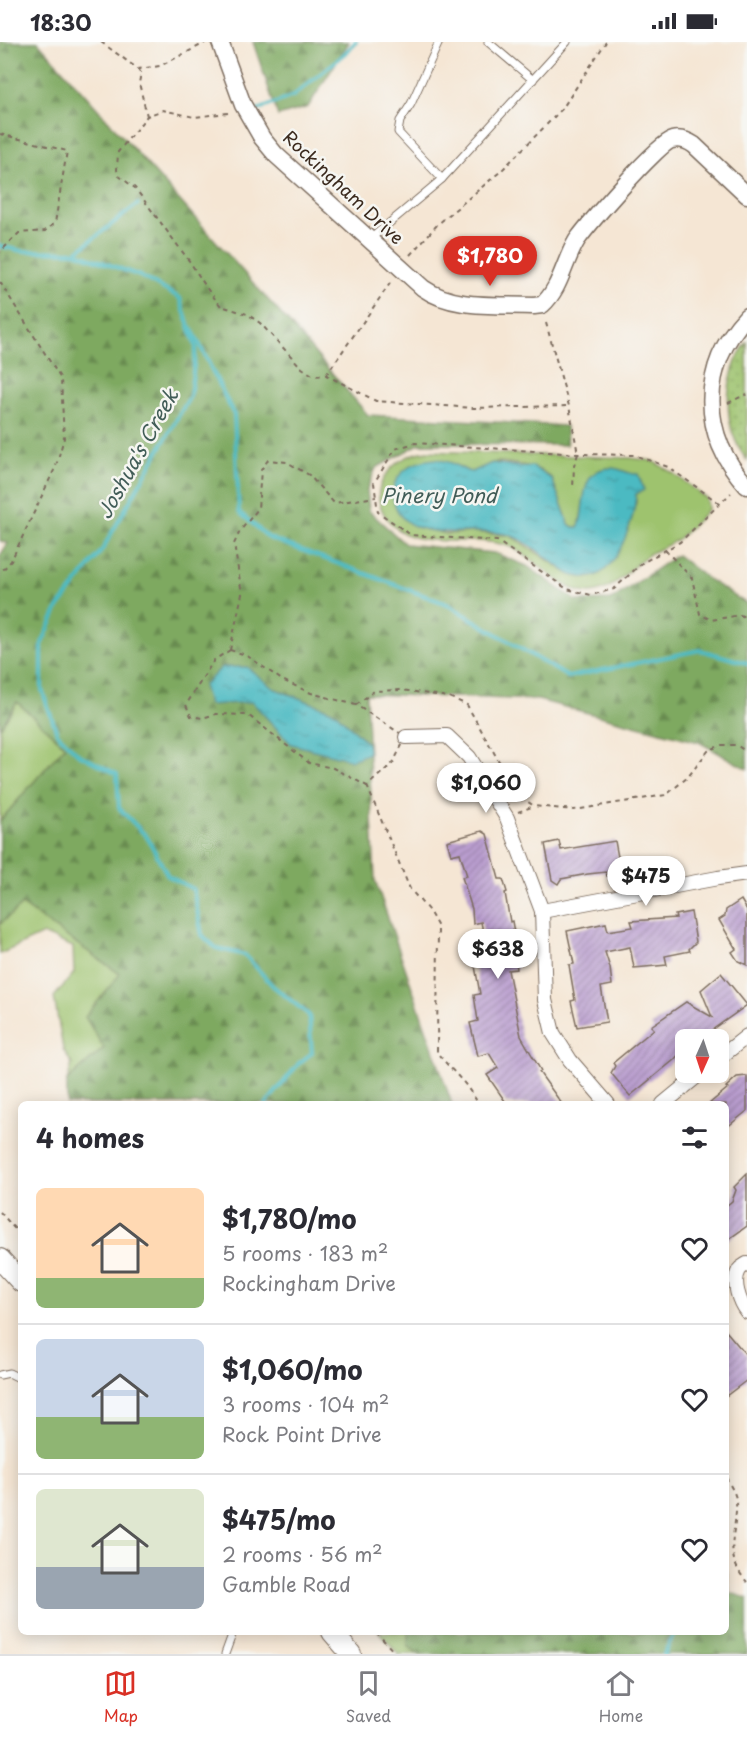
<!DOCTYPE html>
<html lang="en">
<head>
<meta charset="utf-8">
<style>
	:root { --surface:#fff; --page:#f2f2f3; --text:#2b2b33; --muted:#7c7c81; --line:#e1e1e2; --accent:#d93025 }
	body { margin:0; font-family:"Playpen Sans",sans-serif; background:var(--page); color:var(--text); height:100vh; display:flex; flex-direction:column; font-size:22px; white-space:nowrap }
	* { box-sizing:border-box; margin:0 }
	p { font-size:20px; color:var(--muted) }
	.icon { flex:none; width:33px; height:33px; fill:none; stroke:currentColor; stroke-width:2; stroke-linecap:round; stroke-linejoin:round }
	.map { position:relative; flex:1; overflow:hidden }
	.sheet { position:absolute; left:18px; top:1059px; width:711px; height:534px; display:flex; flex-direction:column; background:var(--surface); border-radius:9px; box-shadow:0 3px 15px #0003 }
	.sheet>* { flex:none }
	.needle { width:39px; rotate:183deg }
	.fabs { position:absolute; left:675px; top:987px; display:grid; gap:12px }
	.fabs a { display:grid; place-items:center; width:54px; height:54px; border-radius:9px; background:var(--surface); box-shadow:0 3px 15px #0003; font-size:30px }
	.price { position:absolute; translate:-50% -51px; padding:0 14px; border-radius:21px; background:#fff; color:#222; font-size:20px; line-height:39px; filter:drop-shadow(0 2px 3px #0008) }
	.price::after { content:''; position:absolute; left:50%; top:36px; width:18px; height:14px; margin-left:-9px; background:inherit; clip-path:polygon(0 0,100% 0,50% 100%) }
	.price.active { background:var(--accent); color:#fff }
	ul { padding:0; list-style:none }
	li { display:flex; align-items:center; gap:18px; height:150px; padding:0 18px }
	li+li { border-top:2px solid var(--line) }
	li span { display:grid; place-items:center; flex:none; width:168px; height:120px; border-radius:9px; color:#555 }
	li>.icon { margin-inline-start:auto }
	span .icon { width:72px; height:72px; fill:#fffc; stroke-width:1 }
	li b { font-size:26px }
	h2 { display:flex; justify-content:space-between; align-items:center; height:72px; padding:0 18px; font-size:26px }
	.status { display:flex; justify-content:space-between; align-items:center; height:42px; padding:0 30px; background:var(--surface); direction:ltr }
	.status svg { height:16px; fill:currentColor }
	.tab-bar { display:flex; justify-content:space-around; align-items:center; height:84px; border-top:2px solid var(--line); background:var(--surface); font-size:16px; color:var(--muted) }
	.tab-bar a { display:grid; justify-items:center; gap:3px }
	.tab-bar .active { color:var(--accent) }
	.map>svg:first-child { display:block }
	.grass { fill:#9ec36e; stroke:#6c7646; stroke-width:1.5; fill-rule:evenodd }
	.forest { fill:url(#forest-firs); stroke:#5c6a40; stroke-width:1.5 }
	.park { fill:url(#park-dots); stroke:#6c7646; stroke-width:1.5 }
	.water { fill:url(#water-ripples); stroke:#437270; stroke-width:1.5 }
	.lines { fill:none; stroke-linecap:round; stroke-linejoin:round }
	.stream { stroke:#4bbac2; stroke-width:4 }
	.building { fill:url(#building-hatch) }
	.service-casing { stroke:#7c6c5e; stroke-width:9 }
	.minor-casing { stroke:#7c6c5e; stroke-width:16 }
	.tertiary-casing { stroke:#7c6c5e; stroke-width:19 }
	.secondary-casing { stroke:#7c6c5e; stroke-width:22 }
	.path { stroke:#7c6c5e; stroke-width:2; stroke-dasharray:4.5 4.5; stroke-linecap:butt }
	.service { stroke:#fff; stroke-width:7 }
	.minor { stroke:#fff; stroke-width:14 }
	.tertiary { stroke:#fff; stroke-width:16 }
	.secondary { stroke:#fff; stroke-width:20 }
	.labels { text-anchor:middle; stroke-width:5; stroke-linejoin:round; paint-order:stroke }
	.street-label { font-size:18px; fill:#3b2a1e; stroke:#f6f6f2 }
	.water-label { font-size:20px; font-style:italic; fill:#415c57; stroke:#f6f6f2 }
</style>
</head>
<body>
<div class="status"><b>18:30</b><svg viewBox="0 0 49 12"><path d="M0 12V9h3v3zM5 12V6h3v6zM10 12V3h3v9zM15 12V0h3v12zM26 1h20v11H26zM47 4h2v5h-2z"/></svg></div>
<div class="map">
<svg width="747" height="1612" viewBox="0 0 747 1612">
	<defs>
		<pattern id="forest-firs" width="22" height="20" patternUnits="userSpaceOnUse" patternTransform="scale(1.5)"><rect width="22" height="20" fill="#7ea961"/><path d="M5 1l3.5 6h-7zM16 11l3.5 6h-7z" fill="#688a4f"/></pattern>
		<pattern id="park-dots" width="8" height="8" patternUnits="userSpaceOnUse" patternTransform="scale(1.5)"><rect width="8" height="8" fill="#9ec36e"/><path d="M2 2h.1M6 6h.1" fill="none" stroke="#829f5a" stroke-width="1.8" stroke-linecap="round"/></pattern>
		<pattern id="water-ripples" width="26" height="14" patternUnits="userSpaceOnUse" patternTransform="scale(1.5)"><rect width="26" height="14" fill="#4bbac2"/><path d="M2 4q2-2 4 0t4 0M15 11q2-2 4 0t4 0" fill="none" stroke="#40979d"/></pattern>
		<pattern id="building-hatch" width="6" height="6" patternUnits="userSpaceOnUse" patternTransform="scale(1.5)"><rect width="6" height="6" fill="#b99dcf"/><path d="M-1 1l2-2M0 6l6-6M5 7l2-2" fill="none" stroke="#9880a7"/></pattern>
	</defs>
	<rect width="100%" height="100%" fill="#f6f6f2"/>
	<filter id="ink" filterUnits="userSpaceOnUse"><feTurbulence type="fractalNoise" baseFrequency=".0167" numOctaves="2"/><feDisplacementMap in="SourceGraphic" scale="12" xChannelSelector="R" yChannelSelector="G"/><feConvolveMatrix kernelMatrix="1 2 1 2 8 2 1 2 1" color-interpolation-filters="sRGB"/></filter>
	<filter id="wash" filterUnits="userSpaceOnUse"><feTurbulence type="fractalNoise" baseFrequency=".008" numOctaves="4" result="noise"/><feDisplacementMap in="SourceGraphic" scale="24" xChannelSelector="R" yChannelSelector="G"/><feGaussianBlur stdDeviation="1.35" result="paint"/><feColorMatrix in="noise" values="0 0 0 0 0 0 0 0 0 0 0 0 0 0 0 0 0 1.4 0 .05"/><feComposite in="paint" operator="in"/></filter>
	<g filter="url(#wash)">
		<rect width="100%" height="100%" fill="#f5e6d4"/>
		<g class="grass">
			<path d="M427 409 631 416 653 419 673 431 707 457 708 467C699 477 689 488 679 496 671 503 660 506 651 511 631 523 615 550 590 551 561 551 535 514 508 504 468 489 405 517 382 468 376 453 378 443 388 430 398 418 412 411 427 409ZM500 420C519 423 538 423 552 437L569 482 573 485H578L580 481C587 444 584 414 634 433L636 461 588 536 571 533 511 494 474 490 447 492 421 486 396 439 411 423 452 421 467 429 473 430 492 421Z"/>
			<polygon points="17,660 65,704 0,779 0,686"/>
			<polygon points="22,863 120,932 104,1006 67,1039 72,1022 63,1007 54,955 74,931 73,905 43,892 0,912 0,882"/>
			<polygon points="379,1590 408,1590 408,1604 419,1612 398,1612"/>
		</g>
		<g class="forest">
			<polygon points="0,0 38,0 289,281 368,373 566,384 567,403 419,402 376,426 367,447 369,469 405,502 495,511 527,524 577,559 611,558 677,513 709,538 747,562 747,727 699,700 538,658 366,652 375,838 452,1062 67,1062 67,1039 104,1006 85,975 120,932 22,863 0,882 0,779 65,704 17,660 0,686 0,514 8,501 0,499"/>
			<polygon points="253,0 349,0 308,65 278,74"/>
			<polygon points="726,1527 730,1551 747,1556 747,1612 419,1612 408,1604 408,1590 726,1590"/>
		</g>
		<path class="park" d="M747 300V418C721 385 723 333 747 300Z"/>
		<g class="water">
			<path d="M437 417 452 421 467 429 472 430 492 421 525 425 532 424 552 437 569 482 573 485H578L580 481C585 461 580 426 611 426 621 426 629 433 638 432L644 448 636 452C635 475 619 525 595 534 587 537 579 535 571 533 551 521 531 500 509 493 477 483 409 505 395 463 391 452 393 441 400 433 411 421 422 418 437 417Z"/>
			<polygon points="222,625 247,625 273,646 335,670 367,701 369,711 352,718 291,702 252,660 209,663 203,644"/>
		</g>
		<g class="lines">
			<g class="stream">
				<polyline points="258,68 293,54 341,15 356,0"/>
				<polyline points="0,204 22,209 75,210 140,234 180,256 196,306 190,354 102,508 58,566 42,601 42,648 57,691 78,712 117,732 119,766 147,795 168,834 193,847 202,893 216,906 245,913 273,944 309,973 312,1011 299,1021 266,1062"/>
				<polyline points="76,210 138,162"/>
				<polyline points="191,285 234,373 239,470 269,496 447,562 568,635 700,608 747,621"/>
				<polyline points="664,1612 675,1590"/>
			</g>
		</g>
		<g id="blocks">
			<g class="building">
				<polygon points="482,789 487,792 499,837 503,837 507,850 505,851 510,880 512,879 519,919 516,920 517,927 508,928 521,994 541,1029 539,1030 562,1062 507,1062 487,1033 498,1026 489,1011 478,1014 470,981 478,979 474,953 480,952 472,907 486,905 481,880 473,882 472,867 462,835 467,834 460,811 451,813 447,799"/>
				<polygon points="559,799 561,808 615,799 621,831 607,834 606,830 588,832 561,837 558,842 552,838 545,802"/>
				<polygon points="741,858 747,868 747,923 738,919 732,910 736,907 719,878 725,874 726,868"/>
				<polygon points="691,870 696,900 689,907 690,909 665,914 667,923 634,926 630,905 605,910 610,926 612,943 601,945 607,980 577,985 571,959 575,958 569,923 574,922 567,889 606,881 608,889 633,885 631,879 676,876 675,873"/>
				<polygon points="721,931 747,963 698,998 686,998 686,1004 674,1018 630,1054 611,1031 615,1024 613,1021 654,987 651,984 686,960 712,975 701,948"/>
				<polygon points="747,1034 747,1069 726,1086 726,1062 709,1062 728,1046 726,1045 737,1035"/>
				<polygon points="747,1132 747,1184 726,1199 726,1164 732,1159 736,1148 734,1145"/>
				<polygon points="726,1289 747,1314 747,1338 726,1354"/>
			</g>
		</g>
	</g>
	<g filter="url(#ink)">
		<use href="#blocks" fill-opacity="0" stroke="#7c6c5e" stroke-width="1.5"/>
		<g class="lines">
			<defs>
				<g id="service">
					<polyline points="439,0 411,62 400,79 398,90 442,137"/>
					<polyline points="488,0 533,38"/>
					<polyline points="369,198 442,137 567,0"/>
					<polyline points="0,1333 9,1331 21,1337"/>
					<polyline points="225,1612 233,1590"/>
				</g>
				<g id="minor">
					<polyline points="406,695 447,694 469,715 507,776 542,869 545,958 553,991 570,1018 608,1062"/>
					<polyline points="542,869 718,836 747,832"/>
					<polyline points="718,1017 747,994"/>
					<polyline points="663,1062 702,1030"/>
					<path d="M747 1222C744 1224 741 1225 739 1228 732 1240 739 1260 747 1270"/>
				</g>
				<g id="tertiary">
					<path d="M220 0 243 63 262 96 276 113 423 246C454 268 498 262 534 264L542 263C561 246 564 219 577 198 588 183 658 101 672 98 680 96 688 99 694 103L747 153"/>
					<path d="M747 274C699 325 700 393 747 444"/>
				</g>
				<g id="secondary">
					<polyline points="0,1217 21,1240"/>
					<polyline points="332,1590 351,1612"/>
				</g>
			</defs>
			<use href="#service" class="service-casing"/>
			<use href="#minor" class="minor-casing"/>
			<use href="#tertiary" class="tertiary-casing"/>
			<use href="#secondary" class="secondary-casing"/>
			<g class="path">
				<polyline points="101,0 138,27 160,24 205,1"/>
				<polyline points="138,27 141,31 139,41 147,74"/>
				<polyline points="228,71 194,75 163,68 147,74 118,110 117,128 119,134 135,146 190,220 208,248 221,264 247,272 260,281 302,326 314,334 326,333 376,359 473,366 569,364"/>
				<polyline points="0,92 67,109 55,181 45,189 19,191 0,210"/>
				<polyline points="410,213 438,182 501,129 562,67 606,0"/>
				<polyline points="0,240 61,337 64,396 56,424 11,519 0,531"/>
				<polyline points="546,281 569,364 578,412 574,424 573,447"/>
				<polyline points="326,333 391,240"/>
				<polyline points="728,361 747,352"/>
				<polyline points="719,461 668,425 634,413 578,412 415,401 395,407 374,441 378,470 411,493 497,499 567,547 591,553 614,547 642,521 680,500 731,451"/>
				<polyline points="665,508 692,536 700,572 711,578 740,573 747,576"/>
				<polygon points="230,608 246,613 282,638 311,651 356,663 406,695 393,721 367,744 333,726 309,721 248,673 216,672 202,676 191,674 186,663 214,618"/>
				<polyline points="230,608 242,552 234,502 240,489 258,467 261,428 268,418 287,420 309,433 334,461 376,455"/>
				<polyline points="356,663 374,649 402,648 449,655 467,663 518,753 534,764 574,768 666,753 688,735 708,709 721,703 736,703 747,710"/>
				<polyline points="367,744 410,847 429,869 438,885 437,1011 465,1042 479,1062"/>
				<polyline points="518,770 534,764"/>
				<polyline points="0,1170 21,1194"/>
				<path d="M726 1435C729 1442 735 1450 736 1457 738 1491 721 1511 747 1540"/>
				<polyline points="376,1590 396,1612"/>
			</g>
			<use href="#service" class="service"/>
			<use href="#minor" class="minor"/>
			<use href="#tertiary" class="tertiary"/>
			<use href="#secondary" class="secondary"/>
		</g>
	</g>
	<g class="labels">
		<g class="street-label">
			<text transform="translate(343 146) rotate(43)" y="6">Rockingham Drive</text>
		</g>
		<g class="water-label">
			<text transform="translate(138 412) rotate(-61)" y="7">Joshua's Creek</text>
			<text x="439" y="461">Pinery Pond</text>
		</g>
	</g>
</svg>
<div class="fabs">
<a><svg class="needle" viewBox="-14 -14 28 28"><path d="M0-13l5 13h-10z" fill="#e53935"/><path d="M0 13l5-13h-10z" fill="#7c7c81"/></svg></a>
</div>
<b class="price active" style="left:490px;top:245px">$1,780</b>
<b class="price" style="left:486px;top:772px">$1,060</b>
<b class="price" style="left:646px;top:865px">$475</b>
<b class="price" style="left:498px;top:938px">$638</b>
<section class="sheet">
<h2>4 homes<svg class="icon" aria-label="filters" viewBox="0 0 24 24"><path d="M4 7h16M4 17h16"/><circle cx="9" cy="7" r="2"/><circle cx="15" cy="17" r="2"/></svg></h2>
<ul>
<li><span style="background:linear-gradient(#ffd9b3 75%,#8fb573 0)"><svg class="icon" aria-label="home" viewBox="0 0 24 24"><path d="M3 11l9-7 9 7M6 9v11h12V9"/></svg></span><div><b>$1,780/mo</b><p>5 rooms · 183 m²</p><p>Rockingham Drive</p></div><svg class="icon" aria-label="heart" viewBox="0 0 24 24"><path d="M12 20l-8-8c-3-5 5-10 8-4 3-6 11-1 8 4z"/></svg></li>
<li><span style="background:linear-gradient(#c9d6e8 65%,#8fb573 0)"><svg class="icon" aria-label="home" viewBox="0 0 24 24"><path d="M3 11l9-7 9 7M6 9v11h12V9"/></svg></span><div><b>$1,060/mo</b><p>3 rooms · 104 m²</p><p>Rock Point Drive</p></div><svg class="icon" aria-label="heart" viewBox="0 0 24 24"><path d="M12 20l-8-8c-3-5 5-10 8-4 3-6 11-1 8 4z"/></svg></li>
<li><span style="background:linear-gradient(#dfe7d0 65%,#9aa5b1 0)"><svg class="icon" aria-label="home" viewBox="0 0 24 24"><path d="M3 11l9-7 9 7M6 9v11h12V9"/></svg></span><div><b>$475/mo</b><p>2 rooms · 56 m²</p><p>Gamble Road</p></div><svg class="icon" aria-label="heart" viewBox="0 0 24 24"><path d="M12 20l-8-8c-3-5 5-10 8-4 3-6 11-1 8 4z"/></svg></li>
</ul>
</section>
</div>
<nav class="tab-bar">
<a class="active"><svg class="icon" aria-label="map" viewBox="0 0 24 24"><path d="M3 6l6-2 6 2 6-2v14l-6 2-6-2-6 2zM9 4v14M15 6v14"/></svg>Map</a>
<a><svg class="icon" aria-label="saved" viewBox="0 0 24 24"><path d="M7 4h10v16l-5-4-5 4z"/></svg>Saved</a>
<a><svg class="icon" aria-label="home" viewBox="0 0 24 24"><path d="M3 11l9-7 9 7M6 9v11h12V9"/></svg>Home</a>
</nav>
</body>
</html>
